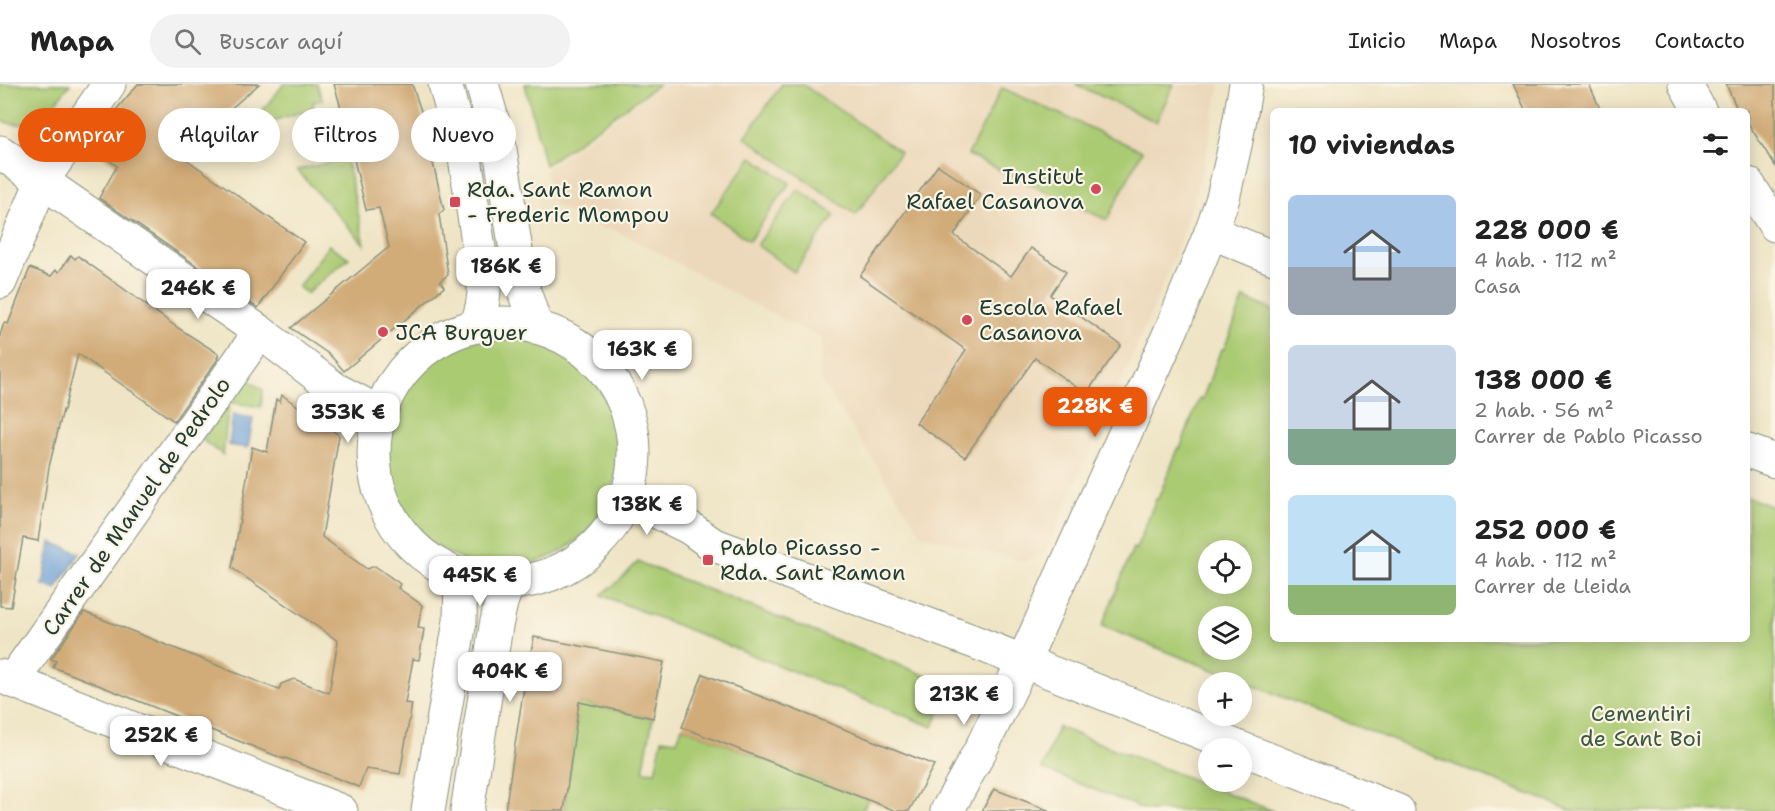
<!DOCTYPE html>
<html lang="es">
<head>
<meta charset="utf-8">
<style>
	:root { --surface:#fff; --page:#f2f2f2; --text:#222; --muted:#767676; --line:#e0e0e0; --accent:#ea580c }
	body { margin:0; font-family:"Shantell Sans",sans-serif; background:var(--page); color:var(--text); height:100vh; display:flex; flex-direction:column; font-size:22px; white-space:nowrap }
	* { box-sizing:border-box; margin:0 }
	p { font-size:20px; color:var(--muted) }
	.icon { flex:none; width:33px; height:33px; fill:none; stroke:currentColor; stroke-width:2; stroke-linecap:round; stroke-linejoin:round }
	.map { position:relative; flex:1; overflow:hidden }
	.drawer { position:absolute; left:1270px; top:24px; width:480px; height:534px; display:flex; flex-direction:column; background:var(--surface); border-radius:9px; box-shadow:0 3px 15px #0003 }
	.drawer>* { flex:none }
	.guide { position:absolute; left:18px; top:24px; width:570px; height:54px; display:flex; gap:12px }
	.controls { position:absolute; left:1198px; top:456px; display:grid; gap:12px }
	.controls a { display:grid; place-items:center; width:54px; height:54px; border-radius:50%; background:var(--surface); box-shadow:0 3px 15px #0003; font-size:30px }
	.price { position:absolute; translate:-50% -51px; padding:0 14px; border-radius:12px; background:#fff; color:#222; font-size:20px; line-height:39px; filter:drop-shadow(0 2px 3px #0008) }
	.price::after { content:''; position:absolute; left:50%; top:36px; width:18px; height:14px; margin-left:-9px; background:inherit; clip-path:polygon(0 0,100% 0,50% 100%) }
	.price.on { background:var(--accent); color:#fff }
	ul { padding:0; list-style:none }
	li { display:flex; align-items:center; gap:18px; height:150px; padding:0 18px }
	li span { display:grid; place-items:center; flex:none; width:168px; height:120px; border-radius:9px; color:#555 }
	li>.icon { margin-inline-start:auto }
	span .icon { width:72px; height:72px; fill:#fffc; stroke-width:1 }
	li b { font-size:26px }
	h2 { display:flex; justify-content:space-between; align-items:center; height:72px; padding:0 18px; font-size:26px }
	.tag { padding:0 21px; border-radius:27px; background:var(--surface); box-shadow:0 3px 15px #0003; font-size:21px; line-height:54px }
	.tag.on { background:var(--accent); color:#fff }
	header { display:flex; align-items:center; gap:36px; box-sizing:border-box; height:84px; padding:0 30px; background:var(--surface); border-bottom:2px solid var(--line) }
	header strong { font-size:28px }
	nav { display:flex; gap:33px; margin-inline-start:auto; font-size:21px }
	.search { width:420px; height:54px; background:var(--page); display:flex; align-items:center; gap:15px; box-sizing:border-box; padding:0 21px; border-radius:33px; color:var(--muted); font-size:22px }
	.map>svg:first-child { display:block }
	.built { fill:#ecd8ba }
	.green { fill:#abcb73; stroke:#658454; stroke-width:1.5; fill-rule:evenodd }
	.water { fill:#6a9fd7; stroke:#446e86; stroke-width:1.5 }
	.building { fill:#d1ab78 }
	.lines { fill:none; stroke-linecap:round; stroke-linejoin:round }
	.minor-casing { stroke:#87917d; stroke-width:35 }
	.minor { stroke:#fff; stroke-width:33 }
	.poi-dot { fill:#d1495b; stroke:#fcf5e5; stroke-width:2 }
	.labels { text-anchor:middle; stroke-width:4.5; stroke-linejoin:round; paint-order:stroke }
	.poi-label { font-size:22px; fill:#1f3d34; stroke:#fcf5e5; text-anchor:start }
	.street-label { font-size:22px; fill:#1f3d34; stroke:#fcf5e5 }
	.park-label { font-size:22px; fill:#3b5941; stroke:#fcf5e5 }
</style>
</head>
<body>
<header>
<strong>Mapa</strong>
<div class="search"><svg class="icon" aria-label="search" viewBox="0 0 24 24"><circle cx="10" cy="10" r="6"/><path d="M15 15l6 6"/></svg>Buscar aquí</div>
<nav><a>Inicio</a><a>Mapa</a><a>Nosotros</a><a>Contacto</a></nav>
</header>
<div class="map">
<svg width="1775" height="727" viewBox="0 0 1775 727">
	<rect width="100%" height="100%" fill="#fcf5e5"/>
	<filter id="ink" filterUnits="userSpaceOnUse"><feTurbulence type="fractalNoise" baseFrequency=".0167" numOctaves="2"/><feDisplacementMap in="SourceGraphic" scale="12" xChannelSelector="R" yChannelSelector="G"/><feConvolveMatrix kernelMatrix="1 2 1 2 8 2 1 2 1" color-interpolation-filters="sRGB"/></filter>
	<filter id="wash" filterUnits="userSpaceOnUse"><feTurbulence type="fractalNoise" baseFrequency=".008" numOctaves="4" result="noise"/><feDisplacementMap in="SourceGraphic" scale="24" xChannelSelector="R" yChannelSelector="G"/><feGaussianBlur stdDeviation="1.35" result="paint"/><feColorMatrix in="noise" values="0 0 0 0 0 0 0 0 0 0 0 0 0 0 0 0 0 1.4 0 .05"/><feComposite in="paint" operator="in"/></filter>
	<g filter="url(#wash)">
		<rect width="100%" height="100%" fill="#efe5c6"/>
		<polygon class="built" points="663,0 1220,0 1204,81 1181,156 1156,218 1044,471 1024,477 922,451 820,295 822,254 745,216 657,168 613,145 601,145 554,121 545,86"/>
		<g class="green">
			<path d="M0 0H70C52 23 34 51 0 36Z"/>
			<polygon points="284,0 317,0 322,16 313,18 314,24 254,43 251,40"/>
			<polygon points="525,0 659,0 545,81"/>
			<polygon points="782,0 802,0 900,68 856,131 745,53"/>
			<polygon points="1075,0 1174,0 1156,38"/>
			<polygon points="1002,4 1142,67 1107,136 968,71"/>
			<polygon points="752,73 790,99 749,157 711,129"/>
			<polygon points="346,75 365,161 297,86"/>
			<polygon points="798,105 835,131 794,188 757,161"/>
			<polygon points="329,161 349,174 307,209 298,203"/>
			<path d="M1244 214 1273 226 1274 555H1748V413L1775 424V727H1572L1102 542 1133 464 1136 465 1156 415H1158L1178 365H1180L1199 315 1202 316 1221 265H1224ZM1209 466H1242V500H1209ZM1209 532H1242V566H1209Z"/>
			<circle cx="503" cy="368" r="115"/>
			<polygon points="246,294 263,306 261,323 229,318 223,371 202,356"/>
			<polygon points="638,478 950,601 933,643 601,511 619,497"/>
			<polygon points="579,618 653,634 643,687 655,688 662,655 677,657 682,643 868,716 862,727 564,727"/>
			<polygon points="1058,643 1273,727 1149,727 1042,685"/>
		</g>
		<g class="water">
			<polygon points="328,44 332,63 303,70 299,51"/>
			<polygon points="233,331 253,334 248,364 229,361"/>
			<polygon points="51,458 80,469 56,505 43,501"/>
		</g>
		<g id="blocks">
			<g class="building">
				<polygon points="138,0 259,0 227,28 183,73 304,158 258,224 99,114 117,82 93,65 119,29 115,27"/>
				<polygon points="334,0 412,0 421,27 444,126 439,130 448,191 440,197 444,203 344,287 330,271 291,244 389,163 379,124 366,126 345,38"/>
				<polygon points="1513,0 1589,0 1601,27 1526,27"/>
				<polygon points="1726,0 1775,0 1775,82 1748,39 1748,27 1738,27"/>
				<polygon points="938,81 981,111 954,151 1011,192 1031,164 1066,188 1050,211 1121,261 1086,310 1035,274 965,373 916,339 966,266 860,192"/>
				<polygon points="71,171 75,175 78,172 178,244 219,270 217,274 218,275 174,337 78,270 64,326 63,326 49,383 38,457 23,454 11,523 0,522 0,251 4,239 8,240 30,184 51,192 56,186 59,188"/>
				<polygon points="282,311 339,351 322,453 367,485 375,482 400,500 398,504 422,521 418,544 424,545 419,576 413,575 405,619 412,620 400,690 366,685 359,703 285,674 284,675 53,583 56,577 51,575 84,528 279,606 281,600 294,595 329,609 338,557 232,484 252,363 267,368 276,315 280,318"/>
				<polygon points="534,553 664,578 653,634 579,618 564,727 505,727 522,615"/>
				<polygon points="703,590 819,635 934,681 909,727 896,727 758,673 682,643"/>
				<polygon points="994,705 1048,726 1048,727 982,727"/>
			</g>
		</g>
	</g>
	<g filter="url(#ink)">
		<use href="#blocks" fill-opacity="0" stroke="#87917d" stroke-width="1.5"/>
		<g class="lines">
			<defs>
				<g id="minor">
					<path d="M445 0 465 74 484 196C485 213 482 227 476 242"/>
					<polyline points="482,0 499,59 521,198 536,243"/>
					<polyline points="1685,0 1700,27"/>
					<polyline points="0,68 260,248 335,305 380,329"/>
					<polyline points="1748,100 1775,141"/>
					<polyline points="1211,148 1274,174"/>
					<polyline points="0,198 42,97 109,0"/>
					<circle cx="504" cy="369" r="130"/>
					<polyline points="1748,367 1775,377"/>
					<polyline points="627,413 690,444 712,460 972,557 1398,727"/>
					<polyline points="0,592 341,727"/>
					<polyline points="12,597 260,248"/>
					<polyline points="428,727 460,537 461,492"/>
					<polyline points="467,727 496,542 501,519 508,499"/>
					<polyline points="947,727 980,667 1023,578 1173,242 1211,148 1223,114 1236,57 1246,0"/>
				</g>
			</defs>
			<use href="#minor" class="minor-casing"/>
			<use href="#minor" class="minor"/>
		</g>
	</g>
	<g class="poi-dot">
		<circle cx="1096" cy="105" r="6"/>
		<rect x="449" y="112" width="12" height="12" rx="3"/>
		<circle cx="967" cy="236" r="6"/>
		<circle cx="383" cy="248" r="6"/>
		<rect x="702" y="470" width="12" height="12" rx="3"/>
	</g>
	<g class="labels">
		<g class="poi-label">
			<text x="1084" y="100" text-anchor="end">Institut<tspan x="1084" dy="25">Rafael Casanova</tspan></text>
			<text x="467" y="113">Rda. Sant Ramon<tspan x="467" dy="25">- Frederic Mompou</tspan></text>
			<text x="979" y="231">Escola Rafael<tspan x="979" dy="25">Casanova</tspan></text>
			<text x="395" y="256">JCA Burguer</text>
			<text x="720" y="471">Pablo Picasso -<tspan x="720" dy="25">Rda. Sant Ramon</tspan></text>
		</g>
		<g class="street-label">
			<text transform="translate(136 422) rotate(-55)" y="8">Carrer de Manuel de Pedrolo</text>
		</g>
		<g class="park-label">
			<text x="1641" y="637">Cementiri<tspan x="1641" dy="25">de Sant Boi</tspan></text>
		</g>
	</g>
</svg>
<div class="controls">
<a><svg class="icon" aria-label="locate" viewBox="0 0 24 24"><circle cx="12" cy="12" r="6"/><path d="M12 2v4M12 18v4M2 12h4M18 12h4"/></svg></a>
<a><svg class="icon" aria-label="layers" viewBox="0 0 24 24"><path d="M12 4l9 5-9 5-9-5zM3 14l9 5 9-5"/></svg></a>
<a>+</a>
<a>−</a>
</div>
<b class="price" style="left:506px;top:214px">186K €</b>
<b class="price" style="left:198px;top:236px">246K €</b>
<b class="price" style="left:642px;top:297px">163K €</b>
<b class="price on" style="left:1095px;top:354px">228K €</b>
<b class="price" style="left:348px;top:360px">353K €</b>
<b class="price" style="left:647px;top:452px">138K €</b>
<b class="price" style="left:480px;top:523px">445K €</b>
<b class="price" style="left:510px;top:619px">404K €</b>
<b class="price" style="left:964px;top:642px">213K €</b>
<b class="price" style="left:161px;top:683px">252K €</b>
<div class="guide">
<a class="tag on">Comprar</a>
<a class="tag">Alquilar</a>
<a class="tag">Filtros</a>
<a class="tag">Nuevo</a>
</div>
<section class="drawer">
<h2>10 viviendas<svg class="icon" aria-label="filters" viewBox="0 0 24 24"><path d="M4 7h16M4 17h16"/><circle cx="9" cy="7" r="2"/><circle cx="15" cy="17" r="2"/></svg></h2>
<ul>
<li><span style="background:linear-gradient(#a9c7e8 60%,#9aa5b1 0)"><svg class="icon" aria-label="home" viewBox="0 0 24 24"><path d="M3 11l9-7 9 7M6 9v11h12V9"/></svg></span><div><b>228 000 €</b><p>4 hab. · 112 m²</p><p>Casa</p></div></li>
<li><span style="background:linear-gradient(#c9d6e8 70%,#7fa58c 0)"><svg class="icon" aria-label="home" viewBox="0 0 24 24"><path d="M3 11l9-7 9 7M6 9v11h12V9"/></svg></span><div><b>138 000 €</b><p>2 hab. · 56 m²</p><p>Carrer de Pablo Picasso</p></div></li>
<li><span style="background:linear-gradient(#bfe0f5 75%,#8fb573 0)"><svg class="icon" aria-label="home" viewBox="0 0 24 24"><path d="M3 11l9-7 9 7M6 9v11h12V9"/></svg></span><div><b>252 000 €</b><p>4 hab. · 112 m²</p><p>Carrer de Lleida</p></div></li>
</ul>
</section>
</div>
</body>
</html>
